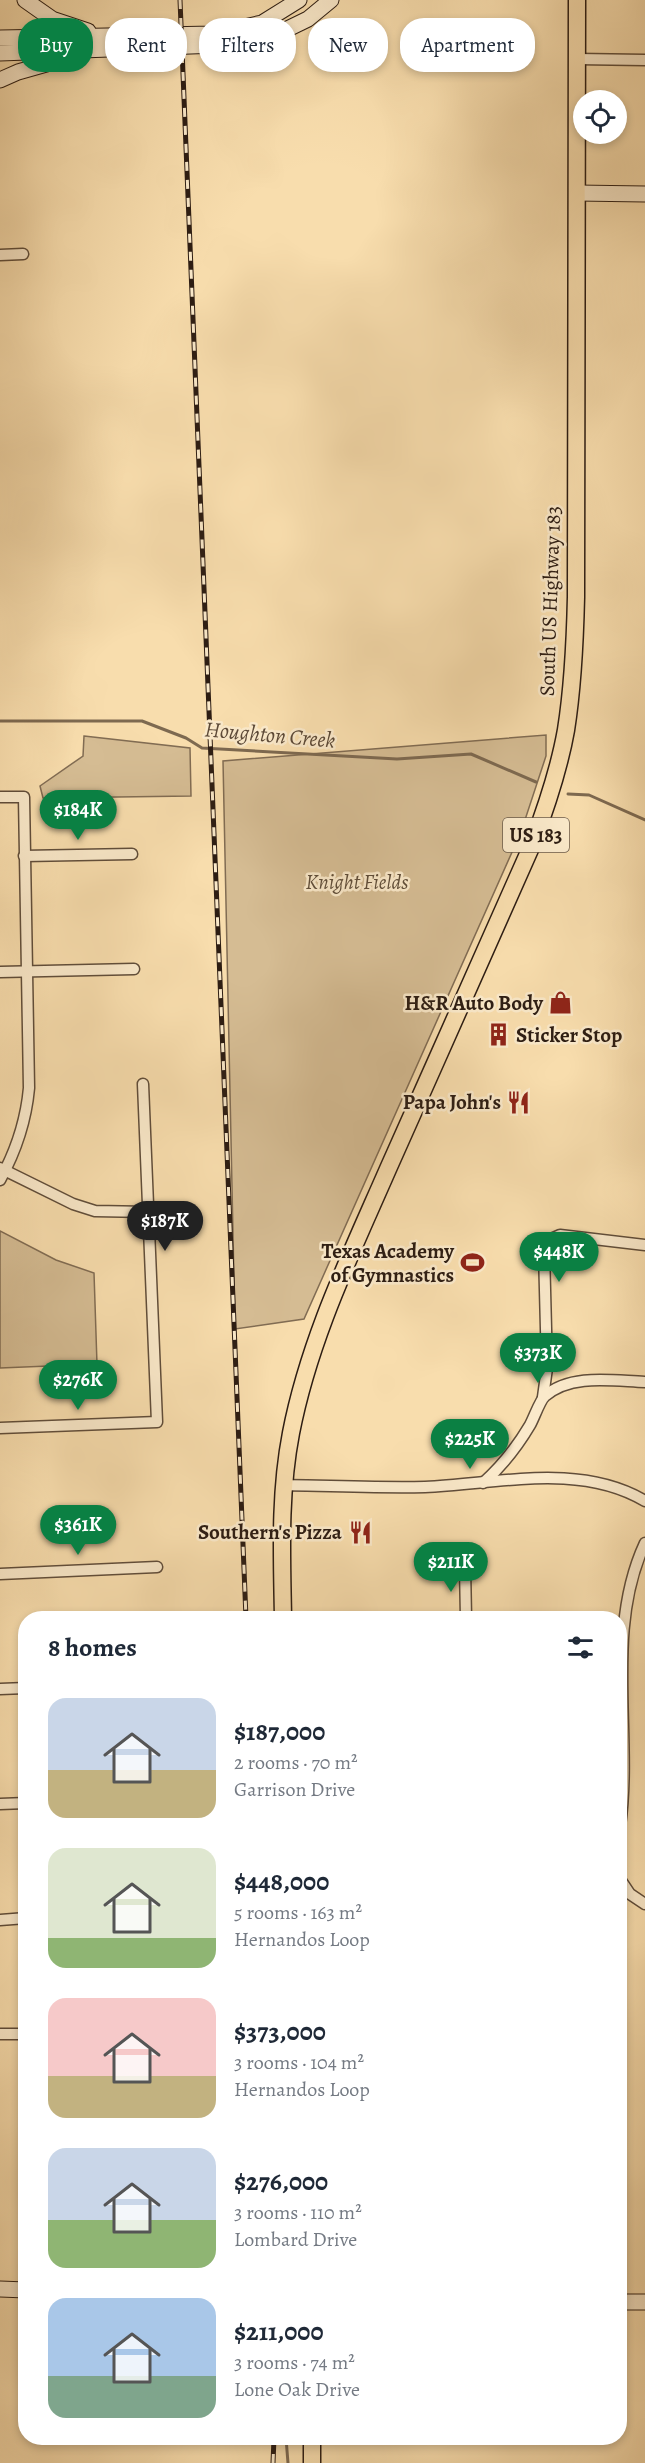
<!DOCTYPE html>
<html lang="en">
<head>
<meta charset="utf-8">
<style>
	:root { --surface:#fff; --page:#f6f6f7; --text:#1f2937; --muted:#747a83; --accent:#0b8043 }
	body { margin:0; font-family:Alegreya,serif; background:var(--page); color:var(--text); height:100vh; display:flex; flex-direction:column; font-size:22px; white-space:nowrap }
	* { box-sizing:border-box; margin:0 }
	p { font-size:20px; color:var(--muted) }
	.icon { flex:none; width:33px; height:33px; fill:none; stroke:currentColor; stroke-width:2; stroke-linecap:round; stroke-linejoin:round }
	.map { position:relative; flex:1; overflow:hidden }
	.side { position:absolute; left:18px; top:1611px; width:609px; height:834px; display:flex; flex-direction:column; background:var(--surface); border-radius:24px; box-shadow:0 3px 9px #0003 }
	.side>* { flex:none }
	.guide { position:absolute; left:18px; top:18px; width:609px; height:54px; display:flex; gap:12px }
	.tools { position:absolute; left:573px; top:90px; display:grid; gap:12px }
	.tools a { display:grid; place-items:center; width:54px; height:54px; border-radius:50%; background:var(--surface); box-shadow:0 3px 9px #0003; font-size:30px }
	.price { position:absolute; translate:-50% -51px; padding:0 14px; border-radius:21px; background:var(--accent); color:#fff; font-size:20px; line-height:39px; filter:drop-shadow(0 2px 3px #0008) }
	.price::after { content:''; position:absolute; left:50%; top:36px; width:18px; height:14px; margin-left:-9px; background:inherit; clip-path:polygon(0 0,100% 0,50% 100%) }
	.price.selected { background:#222; color:#fff }
	ul { padding:0; list-style:none }
	li { display:flex; align-items:center; gap:18px; height:150px; padding:0 30px }
	li span { display:grid; place-items:center; flex:none; width:168px; height:120px; border-radius:18px; color:#555 }
	li>.icon { margin-inline-start:auto }
	span .icon { width:72px; height:72px; fill:#fffc; stroke-width:1 }
	li b { font-size:26px }
	h2 { display:flex; justify-content:space-between; align-items:center; height:72px; padding:0 30px; font-size:26px }
	.pill { padding:0 21px; border-radius:24px; background:var(--surface); box-shadow:0 3px 9px #0003; font-size:21px; line-height:54px }
	.pill.selected { background:var(--accent); color:#fff }
	.map>svg:first-child { display:block }
	.green { fill:#d5bc93; stroke:#816c53; stroke-width:1.5 }
	.lines { fill:none; stroke-linecap:round; stroke-linejoin:round }
	.stream { stroke:#7d6950; stroke-width:3 }
	.street-casing { stroke:#604d3a; stroke-width:13 }
	.secondary-casing { stroke:#2d1d13; stroke-width:17 }
	.primary-casing { stroke:#2d1d13; stroke-width:19 }
	.street { stroke:#fae9ca; stroke-width:10 }
	.secondary { stroke:#fae9ca; stroke-width:15 }
	.primary { stroke:#f8ddad; stroke-width:16 }
	.rail-casing { stroke:#2d1d13; stroke-width:5 }
	.rail { stroke:#fae9ca; stroke-width:3; stroke-dasharray:9; stroke-linecap:butt }
	.labels { text-anchor:middle; stroke-width:5; stroke-linejoin:round; paint-order:stroke }
	.shield { fill:#fae9ca; stroke:#6a5a4a; stroke-width:1.5 }
	.shield-label { font-size:20px; font-weight:bold; fill:#2d1d13 }
	.street-label { font-size:21px; fill:#2d1d13; stroke:#fae9ca }
	.park-label { font-size:21px; font-style:italic; fill:#5f4d39; stroke:#fae9ca }
	.poi-label { font-size:21px; font-weight:bold; fill:#2d1d13; stroke:#fae9ca; text-anchor:end }
	.water-label { font-size:22px; font-style:italic; fill:#5c4937; stroke:#fae9ca }
</style>
</head>
<body>
<div class="map">
<svg width="645" height="2463" viewBox="0 0 645 2463">
	<rect width="100%" height="100%" fill="#f8ddad"/>
	<filter id="stains"><feTurbulence type="fractalNoise" baseFrequency=".00333" numOctaves="4"/><feColorMatrix values="0 0 0 0 .2 0 0 0 0 .09 0 0 0 0 .02 0 0 0 .5 -.17"/></filter>
	<radialGradient id="worn" r=".72"><stop offset=".6" stop-color="#630" stop-opacity="0"/><stop offset="1" stop-color="#630" stop-opacity=".3"/></radialGradient>
	<g class="green">
		<polygon points="546,735 546,756 521,832 304,1319 235,1329 223,761"/>
		<polygon points="84,736 190,748 191,796 43,798 40,786 83,756"/>
		<polygon points="0,1231 56,1260 94,1273 97,1364 0,1368"/>
	</g>
	<g class="lines">
		<g class="stream">
			<polyline points="0,721 142,721 186,738 202,748 397,759 471,754 536,782"/>
			<polyline points="568,794 589,795 645,820"/>
			<polyline points="286,2438 288,2463"/>
		</g>
		<defs>
			<g id="street">
				<polyline points="577,59 645,60"/>
				<polyline points="0,255 23,254"/>
				<path d="M0 797H24L29 1088C26 1121 16 1151 0 1180"/>
				<polyline points="24,856 132,854"/>
				<polyline points="0,972 134,969"/>
				<polyline points="0,1168 73,1204 95,1211 149,1212"/>
				<polyline points="543,1397 547,1368 544,1251 549,1240 560,1235 645,1245"/>
				<polyline points="0,1428 157,1422 143,1084"/>
				<path d="M483 1483C502 1466 517 1447 530 1425 534 1418 540 1400 545 1396 571 1373 614 1381 645 1382"/>
				<path d="M283 1485C330 1486 378 1488 425 1487 498 1484 579 1462 645 1501"/>
				<polyline points="465,1567 466,1618"/>
				<polyline points="0,1574 157,1567"/>
				<polyline points="0,1689 26,1688"/>
				<polyline points="0,1804 26,1803"/>
				<path d="M620 1826C633 1733 604 1631 645 1543"/>
				<polyline points="620,1879 630,1894 645,1904"/>
				<polyline points="0,1920 26,1918"/>
				<polyline points="0,2034 26,2034"/>
			</g>
			<g id="secondary">
				<polyline points="25,0 52,19 88,31"/>
				<polyline points="0,38 213,34 262,23 299,0"/>
				<polyline points="0,53 218,45 267,39 308,19 331,0"/>
				<polyline points="0,80 18,72 71,57"/>
				<polyline points="577,193 645,194"/>
				<polyline points="0,2289 26,2290"/>
				<polyline points="620,2302 645,2302"/>
			</g>
			<g id="primary">
				<path d="M283 1618C282 1556 279 1495 291 1433 309 1340 350 1256 388 1169 436 1061 484 954 532 845 546 808 559 770 566 730 573 686 575 641 576 597L577 0"/>
				<polyline points="312,2463 312,2438"/>
			</g>
		</defs>
		<use href="#street" class="street-casing"/>
		<use href="#secondary" class="secondary-casing"/>
		<use href="#primary" class="primary-casing"/>
		<use href="#street" class="street"/>
		<use href="#secondary" class="secondary"/>
		<use href="#primary" class="primary"/>
		<defs>
			<g id="rail">
				<polyline points="180,0 246,1618"/>
				<polyline points="273,2463 274,2438"/>
			</g>
		</defs>
		<use href="#rail" class="rail-casing"/>
		<use href="#rail" class="rail"/>
	</g>
	<defs>
		<symbol id="shop-bare" viewBox="-9 -9 18 18"><path d="M-5-2.5h2.3a2.7 3.5 0 0 1 5.4 0H5L5.5 6h-11ZM-1.5-2.5h3a1.5 2.3 0 0 0-3 0Z" fill="#8f2418" stroke="#fae9ca" stroke-width="2.5" paint-order="stroke"/></symbol>
		<symbol id="building-bare" viewBox="-9 -9 18 18"><path d="M-4-6H4V6H1V3H-1V6H-4ZM-2.5-4.3h1.7v1.8h-1.7ZM.8-4.3h1.7v1.8H.8ZM-2.5-1h1.7V.8h-1.7ZM.8-1h1.7V.8H.8Z" fill="#8f2418" stroke="#fae9ca" stroke-width="2.5" paint-order="stroke"/></symbol>
		<symbol id="restaurant-bare" viewBox="-9 -9 18 18"><path d="M-5-6h1v4h1v-4h1v4h1v-4h1v5L-1.5 .5V6h-2V.5L-5-1ZM5-6V6H3V1.5H1.5Q1.5-4 5-6Z" fill="#8f2418" stroke="#fae9ca" stroke-width="2.5" paint-order="stroke"/></symbol>
		<symbol id="stadium-bare" viewBox="-9 -9 18 18"><path d="M0-5a6.5 5 0 1 0 0 10a6.5 5 0 1 0 0-10ZM-3.5-1.8h7v3.6h-7Z" fill="#8f2418" stroke="#fae9ca" stroke-width="2.5" paint-order="stroke"/></symbol>
	</defs>
	<g fill-rule="evenodd">
		<use href="#shop-bare" x="544" y="986" width="33" height="33"/>
		<use href="#building-bare" x="482" y="1018" width="33" height="33"/>
		<use href="#restaurant-bare" x="502" y="1086" width="33" height="33"/>
		<use href="#stadium-bare" x="456" y="1246" width="33" height="33"/>
		<use href="#restaurant-bare" x="344" y="1516" width="33" height="33"/>
	</g>
	<g class="labels">
		<rect class="shield" x="503" y="818" width="66" height="34" rx="4.5"/>
		<g class="shield-label">
			<text x="536" y="842">US 183</text>
		</g>
		<g class="street-label">
			<text transform="translate(550 601) rotate(-88)" y="7">South US Highway 183</text>
		</g>
		<g class="park-label">
			<text x="357" y="889">Knight Fields</text>
		</g>
		<g class="poi-label">
			<text x="543" y="1010">H&amp;R Auto Body</text>
			<text x="516" y="1042" text-anchor="start">Sticker Stop</text>
			<text x="501" y="1109">Papa John's</text>
			<text x="454" y="1258">Texas Academy<tspan x="454" dy="24">of Gymnastics</tspan></text>
			<text x="342" y="1539">Southern's Pizza</text>
		</g>
		<g class="water-label">
			<text transform="translate(270 734) rotate(5)" y="8">Houghton Creek</text>
		</g>
	</g>
	<rect width="100%" height="100%" filter="url(#stains)"/>
	<rect width="100%" height="100%" fill="url(#worn)"/>
</svg>
<div class="tools">
<a><svg class="icon" aria-label="locate" viewBox="0 0 24 24"><circle cx="12" cy="12" r="6"/><path d="M12 2v4M12 18v4M2 12h4M18 12h4"/></svg></a>
</div>
<b class="price" style="left:78px;top:841px">$184K</b>
<b class="price selected" style="left:165px;top:1252px">$187K</b>
<b class="price" style="left:559px;top:1283px">$448K</b>
<b class="price" style="left:538px;top:1384px">$373K</b>
<b class="price" style="left:78px;top:1411px">$276K</b>
<b class="price" style="left:470px;top:1470px">$225K</b>
<b class="price" style="left:78px;top:1556px">$361K</b>
<b class="price" style="left:451px;top:1593px">$211K</b>
<div class="guide">
<a class="pill selected">Buy</a>
<a class="pill">Rent</a>
<a class="pill">Filters</a>
<a class="pill">New</a>
<a class="pill">Apartment</a>
</div>
<section class="side">
<h2>8 homes<svg class="icon" aria-label="filters" viewBox="0 0 24 24"><path d="M4 7h16M4 17h16"/><circle cx="9" cy="7" r="2"/><circle cx="15" cy="17" r="2"/></svg></h2>
<ul>
<li><span style="background:linear-gradient(#c9d6e8 60%,#c2b280 0)"><svg class="icon" aria-label="home" viewBox="0 0 24 24"><path d="M3 11l9-7 9 7M6 9v11h12V9"/></svg></span><div><b>$187,000</b><p>2 rooms · 70 m²</p><p>Garrison Drive</p></div></li>
<li><span style="background:linear-gradient(#dfe7d0 75%,#8fb573 0)"><svg class="icon" aria-label="home" viewBox="0 0 24 24"><path d="M3 11l9-7 9 7M6 9v11h12V9"/></svg></span><div><b>$448,000</b><p>5 rooms · 163 m²</p><p>Hernandos Loop</p></div></li>
<li><span style="background:linear-gradient(#f6c9c9 65%,#c2b280 0)"><svg class="icon" aria-label="home" viewBox="0 0 24 24"><path d="M3 11l9-7 9 7M6 9v11h12V9"/></svg></span><div><b>$373,000</b><p>3 rooms · 104 m²</p><p>Hernandos Loop</p></div></li>
<li><span style="background:linear-gradient(#c9d6e8 60%,#8fb573 0)"><svg class="icon" aria-label="home" viewBox="0 0 24 24"><path d="M3 11l9-7 9 7M6 9v11h12V9"/></svg></span><div><b>$276,000</b><p>3 rooms · 110 m²</p><p>Lombard Drive</p></div></li>
<li><span style="background:linear-gradient(#a9c7e8 65%,#7fa58c 0)"><svg class="icon" aria-label="home" viewBox="0 0 24 24"><path d="M3 11l9-7 9 7M6 9v11h12V9"/></svg></span><div><b>$211,000</b><p>3 rooms · 74 m²</p><p>Lone Oak Drive</p></div></li>
</ul>
</section>
</div>
</body>
</html>
